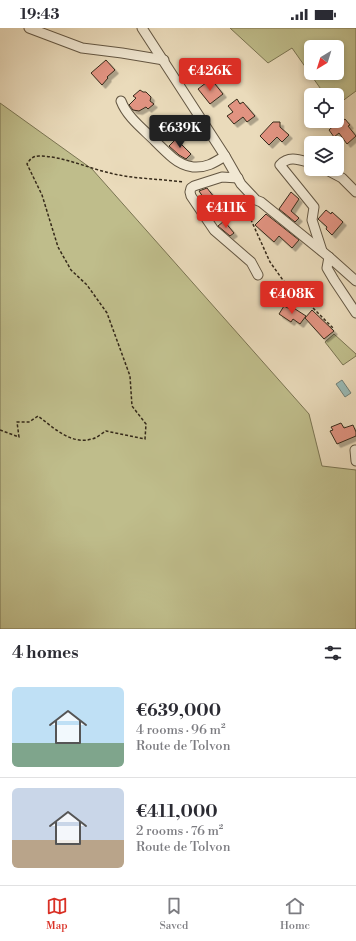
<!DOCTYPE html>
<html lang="en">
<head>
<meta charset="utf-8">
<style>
	:root { --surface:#fff; --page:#f2f2f3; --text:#2b2b33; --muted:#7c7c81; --line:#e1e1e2; --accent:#d93025 }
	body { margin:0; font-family:"Libre Bodoni",serif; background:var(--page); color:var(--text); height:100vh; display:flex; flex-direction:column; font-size:15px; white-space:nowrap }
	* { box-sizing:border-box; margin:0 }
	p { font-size:13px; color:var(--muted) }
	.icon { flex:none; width:22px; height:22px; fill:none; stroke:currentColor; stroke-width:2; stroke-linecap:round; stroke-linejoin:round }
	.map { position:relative; height:601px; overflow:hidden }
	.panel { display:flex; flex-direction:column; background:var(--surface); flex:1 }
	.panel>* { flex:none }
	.needle { width:26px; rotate:218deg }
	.controls { position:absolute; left:304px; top:12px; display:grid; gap:8px }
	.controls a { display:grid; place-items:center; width:40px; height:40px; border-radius:6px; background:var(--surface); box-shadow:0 2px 6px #0003; font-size:20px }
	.price { position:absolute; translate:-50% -34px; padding:0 9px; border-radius:4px; background:var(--accent); color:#fff; font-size:13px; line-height:26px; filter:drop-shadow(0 1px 2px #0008) }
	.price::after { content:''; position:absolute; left:50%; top:24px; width:12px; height:9px; margin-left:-6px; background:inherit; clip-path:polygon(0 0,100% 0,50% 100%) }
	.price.selected { background:#222; color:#fff }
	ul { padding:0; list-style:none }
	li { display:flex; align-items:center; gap:12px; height:100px; padding:0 12px }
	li+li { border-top:1px solid var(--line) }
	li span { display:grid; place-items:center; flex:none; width:112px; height:80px; border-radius:6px; color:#555 }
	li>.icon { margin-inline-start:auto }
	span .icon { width:48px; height:48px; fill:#fffc; stroke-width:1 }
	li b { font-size:17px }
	h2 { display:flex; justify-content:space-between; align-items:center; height:48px; padding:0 12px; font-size:17px }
	.status { display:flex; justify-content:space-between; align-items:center; height:28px; padding:0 20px; background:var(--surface); direction:ltr }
	.status svg { height:11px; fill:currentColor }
	.tabs { display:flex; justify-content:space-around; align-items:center; height:56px; border-top:1px solid var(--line); background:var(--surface); font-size:11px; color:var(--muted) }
	.tabs a { display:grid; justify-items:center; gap:2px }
	.tabs .selected { color:var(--accent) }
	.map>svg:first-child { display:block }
	.green { fill:#bfbd8b; stroke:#7a7452; fill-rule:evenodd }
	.water { fill:#99bab6; stroke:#718078 }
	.building { fill:#e19381; stroke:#362a1a; filter:url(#shadow) }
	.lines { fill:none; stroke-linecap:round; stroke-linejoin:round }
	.minor-casing { stroke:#635642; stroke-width:11 }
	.path { stroke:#362a1a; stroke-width:1.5; stroke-dasharray:3 2; stroke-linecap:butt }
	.minor { stroke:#f1e8d3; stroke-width:9 }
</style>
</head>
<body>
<div class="status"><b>19:43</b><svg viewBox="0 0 49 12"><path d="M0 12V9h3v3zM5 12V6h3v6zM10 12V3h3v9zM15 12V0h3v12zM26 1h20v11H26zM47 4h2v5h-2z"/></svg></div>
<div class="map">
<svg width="356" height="601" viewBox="0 0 356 601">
	<defs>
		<filter id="shadow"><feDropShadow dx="3.5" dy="3.5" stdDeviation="0" flood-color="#0004"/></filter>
	</defs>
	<rect width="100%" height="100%" fill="#eadbbb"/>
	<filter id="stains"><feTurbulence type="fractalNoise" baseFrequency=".005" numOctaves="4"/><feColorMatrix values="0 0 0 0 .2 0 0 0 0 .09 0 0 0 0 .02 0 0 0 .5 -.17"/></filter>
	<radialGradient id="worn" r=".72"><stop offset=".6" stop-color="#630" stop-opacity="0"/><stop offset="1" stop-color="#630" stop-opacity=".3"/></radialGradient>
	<g class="green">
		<path d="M230 0H356V63L337 77V67H325L292 20 268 35ZM311 19H337V45H311Z"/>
		<polygon points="0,75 92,141 309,386 322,438 356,442 356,601 0,601"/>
		<polygon points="334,306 356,326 356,328 343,337 325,314"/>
	</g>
	<polygon class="water" points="342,352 351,365 345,369 336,356"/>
	<g class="building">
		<polygon points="106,32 115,42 107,49 108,50 102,57 91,45"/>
		<polygon points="211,51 223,66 210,76 198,61"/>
		<polygon points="140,62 143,64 146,64 151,69 150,73 154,76 148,81 146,79 139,83 133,82 129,77 136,70 133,68"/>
		<polygon points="237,71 240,76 243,74 255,88 247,94 243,89 234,96 227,88 233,84 228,78"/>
		<polygon points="345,91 350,97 348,98 356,108 347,116 339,105 334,109 329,102 339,93 341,94"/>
		<polygon points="273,94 280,94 280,99 289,107 282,114 277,109 269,117 260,108"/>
		<polygon points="176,111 191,126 186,131 179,127 169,118"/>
		<polygon points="207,160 214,169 228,188 221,192 203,169 199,163"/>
		<polygon points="291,164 299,171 291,183 299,190 295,194 279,181"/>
		<polygon points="326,182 331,186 332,184 343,194 332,207 326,201 327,199 318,191"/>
		<polygon points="266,186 299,212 292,220 279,208 274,214 255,197"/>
		<polygon points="224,193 234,205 230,208 218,198"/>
		<polygon points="284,278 290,281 292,279 306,288 300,296 293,291 291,294 279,286"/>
		<polygon points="312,282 334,303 324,311 305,290"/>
		<polygon points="341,395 344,400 353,397 356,404 356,408 337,416 330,403 333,402 331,399"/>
	</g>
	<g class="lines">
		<defs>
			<g id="minor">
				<polyline points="29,0 82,20 122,25 164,32"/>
				<polyline points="142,0 225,128 241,156 256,172 261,174 329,229 356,253"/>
				<path d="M121 73C127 89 143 101 155 113 161 119 167 125 173 130 179 135 186 138 193 139 206 140 214 135 225 128"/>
				<path d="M311 135C300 132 289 127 280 137L314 179 312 192 322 223"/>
				<polyline points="325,141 342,150 356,164"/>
				<polyline points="238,150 222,149 194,158 191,160 190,164 191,168 214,202 251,234 258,247"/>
				<polyline points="329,229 327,240 334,252 356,285"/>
				<polyline points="355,422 356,433"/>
			</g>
		</defs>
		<use href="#minor" class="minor-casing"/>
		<g class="path">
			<polyline points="251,179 247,183 270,234 285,255 306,273 334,301"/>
			<path d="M0 402 19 409 17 394H29L38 388C54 400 71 417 92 411 97 410 102 405 106 403L145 411 146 396 132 378 130 348 107 285 87 257 71 242 58 219 42 167 27 136C30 131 33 128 39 128 63 128 90 141 114 146 137 151 160 151 184 154"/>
		</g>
		<use href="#minor" class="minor"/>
	</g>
	<rect width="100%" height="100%" filter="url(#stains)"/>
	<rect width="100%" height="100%" fill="url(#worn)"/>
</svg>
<div class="controls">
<a><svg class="needle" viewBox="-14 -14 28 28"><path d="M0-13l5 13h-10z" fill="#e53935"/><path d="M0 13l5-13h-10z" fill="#7c7c81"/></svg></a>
<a><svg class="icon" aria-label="locate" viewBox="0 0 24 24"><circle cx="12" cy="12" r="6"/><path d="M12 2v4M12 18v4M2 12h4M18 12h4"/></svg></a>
<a><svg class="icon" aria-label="layers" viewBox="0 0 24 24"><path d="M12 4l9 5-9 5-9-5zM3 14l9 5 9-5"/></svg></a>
</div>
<b class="price" style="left:210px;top:64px">€426K</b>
<b class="price selected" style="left:180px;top:121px">€639K</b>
<b class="price" style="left:226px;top:201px">€411K</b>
<b class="price" style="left:292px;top:287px">€408K</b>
</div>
<section class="panel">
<h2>4 homes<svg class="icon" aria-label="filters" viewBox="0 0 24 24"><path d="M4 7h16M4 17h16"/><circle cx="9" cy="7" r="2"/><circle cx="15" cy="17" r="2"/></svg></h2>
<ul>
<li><span style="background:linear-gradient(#bfe0f5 70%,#7fa58c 0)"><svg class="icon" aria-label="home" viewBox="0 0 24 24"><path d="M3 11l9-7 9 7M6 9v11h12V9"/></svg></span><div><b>€639,000</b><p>4 rooms · 96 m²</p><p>Route de Tolvon</p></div></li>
<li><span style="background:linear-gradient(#c9d6e8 65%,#b9a48a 0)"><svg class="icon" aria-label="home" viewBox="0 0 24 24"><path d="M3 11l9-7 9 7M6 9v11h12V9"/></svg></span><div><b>€411,000</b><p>2 rooms · 76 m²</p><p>Route de Tolvon</p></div></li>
</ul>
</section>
<nav class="tabs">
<a class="selected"><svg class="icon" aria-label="map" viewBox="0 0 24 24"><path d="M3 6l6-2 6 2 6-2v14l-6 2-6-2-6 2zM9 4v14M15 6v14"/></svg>Map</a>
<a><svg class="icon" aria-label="saved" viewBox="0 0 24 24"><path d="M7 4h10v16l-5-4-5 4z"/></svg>Saved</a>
<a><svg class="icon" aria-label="home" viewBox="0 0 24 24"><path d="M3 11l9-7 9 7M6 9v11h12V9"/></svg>Home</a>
</nav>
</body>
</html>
